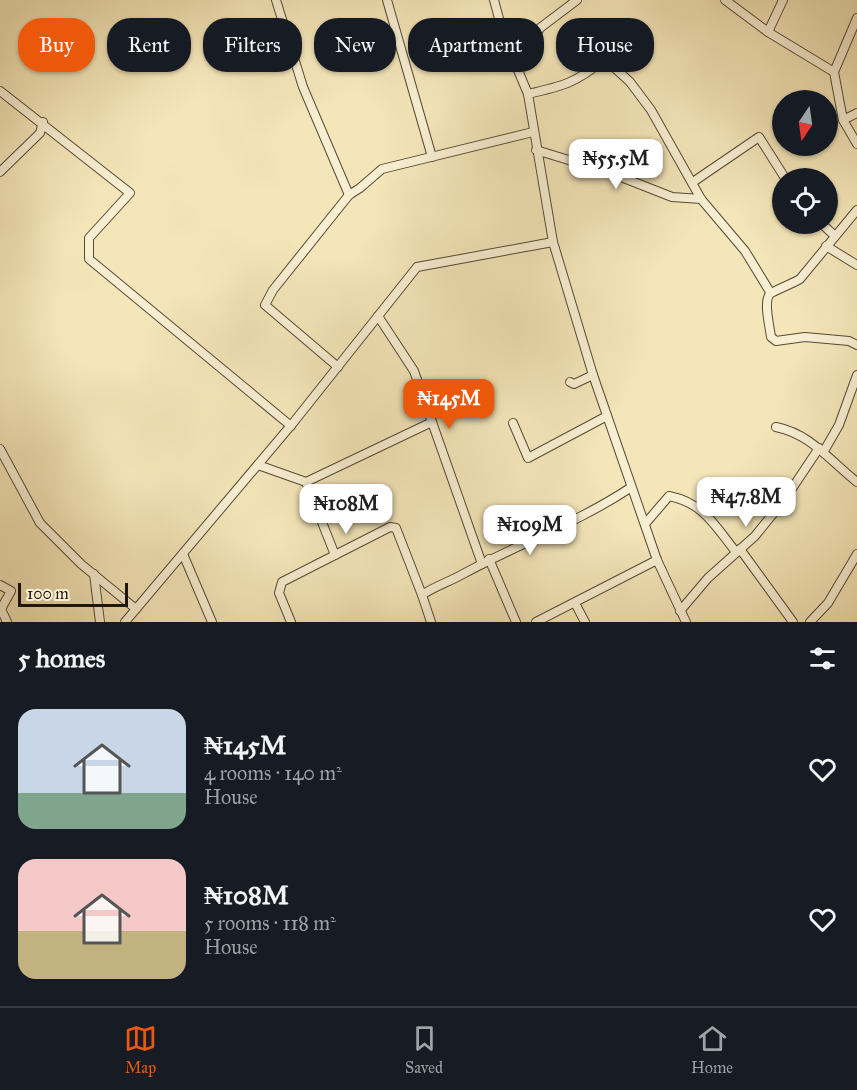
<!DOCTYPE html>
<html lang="en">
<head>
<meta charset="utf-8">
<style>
	:root { --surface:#171b24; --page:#242831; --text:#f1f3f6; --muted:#9ea1a6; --line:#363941; --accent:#ea580c }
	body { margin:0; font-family:"IM FELL Great Primer",serif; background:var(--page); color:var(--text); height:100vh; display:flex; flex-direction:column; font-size:22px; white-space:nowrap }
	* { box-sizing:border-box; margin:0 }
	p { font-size:20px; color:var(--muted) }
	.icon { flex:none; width:33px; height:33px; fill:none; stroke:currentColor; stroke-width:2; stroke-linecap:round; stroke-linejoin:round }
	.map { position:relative; height:622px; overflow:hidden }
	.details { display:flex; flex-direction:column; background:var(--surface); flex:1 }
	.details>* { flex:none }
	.guide { position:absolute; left:18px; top:18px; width:822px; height:54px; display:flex; gap:12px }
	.needle { width:39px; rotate:193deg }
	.controls { position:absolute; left:772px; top:90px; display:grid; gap:12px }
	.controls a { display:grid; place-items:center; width:66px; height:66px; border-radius:50%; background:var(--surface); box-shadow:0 2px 4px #0004; font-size:30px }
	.scale { position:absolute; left:18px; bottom:15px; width:110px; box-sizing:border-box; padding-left:6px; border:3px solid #22150a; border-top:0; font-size:16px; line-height:21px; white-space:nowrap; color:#22150a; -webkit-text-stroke:4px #f8efd2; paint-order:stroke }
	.price { position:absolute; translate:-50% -51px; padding:0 14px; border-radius:12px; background:#fff; color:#222; font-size:20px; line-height:39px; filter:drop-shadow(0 2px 3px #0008) }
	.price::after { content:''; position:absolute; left:50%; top:36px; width:18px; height:14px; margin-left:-9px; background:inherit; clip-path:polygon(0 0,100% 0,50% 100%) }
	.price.current { background:var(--accent); color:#fff }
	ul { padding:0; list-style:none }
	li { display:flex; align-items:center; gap:18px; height:150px; padding:0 18px }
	li span { display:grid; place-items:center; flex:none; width:168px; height:120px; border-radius:18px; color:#555 }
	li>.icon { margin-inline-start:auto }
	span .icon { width:72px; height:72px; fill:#fffc; stroke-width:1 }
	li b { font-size:26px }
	h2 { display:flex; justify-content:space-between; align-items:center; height:72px; padding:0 18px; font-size:26px }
	.pill { padding:0 21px; border-radius:24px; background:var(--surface); box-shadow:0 2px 4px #0004; font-size:21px; line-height:54px }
	.pill.current { background:var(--accent); color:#fff }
	.tabs { display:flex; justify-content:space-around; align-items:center; height:84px; border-top:2px solid var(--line); background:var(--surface); font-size:16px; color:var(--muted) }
	.tabs a { display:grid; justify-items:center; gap:3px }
	.tabs .current { color:var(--accent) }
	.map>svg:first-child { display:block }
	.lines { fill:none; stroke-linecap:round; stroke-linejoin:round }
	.minor-casing { stroke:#564936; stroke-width:10 }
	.minor { stroke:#f8efd2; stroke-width:8 }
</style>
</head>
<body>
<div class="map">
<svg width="857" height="622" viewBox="0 0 857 622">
	<rect width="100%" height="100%" fill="#f4e6b9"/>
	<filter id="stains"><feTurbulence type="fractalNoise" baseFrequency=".00333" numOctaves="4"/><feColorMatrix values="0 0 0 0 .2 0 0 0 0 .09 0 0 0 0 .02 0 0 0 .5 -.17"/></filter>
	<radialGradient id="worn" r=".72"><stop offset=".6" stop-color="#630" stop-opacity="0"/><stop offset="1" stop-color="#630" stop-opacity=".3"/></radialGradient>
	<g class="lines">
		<defs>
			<g id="minor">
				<polyline points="276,0 303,87 349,195"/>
				<polyline points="387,0 432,157"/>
				<polyline points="494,0 504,37 528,94 553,242 593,375 657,560 686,622"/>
				<polyline points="725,0 768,32 834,72"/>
				<polyline points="857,18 834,72 843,120 857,144"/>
				<polyline points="768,32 783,0"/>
				<polyline points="517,69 540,28 577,0"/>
				<polyline points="0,91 130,193 89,238 89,259 291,426"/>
				<path d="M528 94C563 86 576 83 605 59L630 82 651 110 701 199 745 251 770 292"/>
				<polyline points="843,120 857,113"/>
				<polyline points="536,150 611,173 672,197 701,199"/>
				<polyline points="0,172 40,133 43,122"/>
				<polyline points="693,182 759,137 785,178"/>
				<path d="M857 210 800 279C794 283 773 291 770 294 763 301 770 328 771 337L776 341 805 337 849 341 857 345"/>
				<polyline points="822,224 835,236"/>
				<polyline points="826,246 857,265"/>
				<polyline points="378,316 414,371 482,564"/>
				<polyline points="338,367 265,305 273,290 349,195 360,188 382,169 533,132"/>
				<polyline points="570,382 574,384 593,375"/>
				<polyline points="513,423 528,458 607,416"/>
				<path d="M776 427C811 434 830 461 857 482"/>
				<polyline points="0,449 40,523 81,564 136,609"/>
				<polyline points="824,451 839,425 857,375"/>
				<polyline points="258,465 306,482"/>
				<path d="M645 524 669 496C704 503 715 526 736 552"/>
				<polyline points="740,549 793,622"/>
				<polyline points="183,554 212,622"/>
				<polyline points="335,555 306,482 432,422"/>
				<polyline points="489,559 516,622"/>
				<polyline points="94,574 100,622"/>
				<polyline points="0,585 11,591 1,609 7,622"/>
				<polyline points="575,603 585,622"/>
				<polyline points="680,611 708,578 755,536 785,499 819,448"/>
				<polyline points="125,622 293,423 417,267 553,242"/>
				<polyline points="291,622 279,593 282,582 390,527 396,528 422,595"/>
				<path d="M431 622 422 595C435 586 449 582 463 574 518 544 577 523 630 488"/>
				<polyline points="536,622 657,560"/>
				<polyline points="810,622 828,603 857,554"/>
			</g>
		</defs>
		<use href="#minor" class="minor-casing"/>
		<use href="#minor" class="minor"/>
	</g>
	<rect width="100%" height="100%" filter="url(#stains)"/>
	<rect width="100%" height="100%" fill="url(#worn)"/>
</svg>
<div class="controls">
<a><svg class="needle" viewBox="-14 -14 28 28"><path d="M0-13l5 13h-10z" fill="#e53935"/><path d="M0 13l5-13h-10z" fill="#9ea1a6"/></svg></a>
<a><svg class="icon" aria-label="locate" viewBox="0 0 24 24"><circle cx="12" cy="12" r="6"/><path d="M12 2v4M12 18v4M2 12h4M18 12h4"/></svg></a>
</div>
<div class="scale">100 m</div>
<b class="price" style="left:616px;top:190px">₦55.5M</b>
<b class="price current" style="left:449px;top:430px">₦145M</b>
<b class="price" style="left:746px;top:528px">₦47.8M</b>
<b class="price" style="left:346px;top:535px">₦108M</b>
<b class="price" style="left:530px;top:556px">₦109M</b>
<div class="guide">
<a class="pill current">Buy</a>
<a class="pill">Rent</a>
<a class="pill">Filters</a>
<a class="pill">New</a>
<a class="pill">Apartment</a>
<a class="pill">House</a>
</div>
</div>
<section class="details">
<h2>5 homes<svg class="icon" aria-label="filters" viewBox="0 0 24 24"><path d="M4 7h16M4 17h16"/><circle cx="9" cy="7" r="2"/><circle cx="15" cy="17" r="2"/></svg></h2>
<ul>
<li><span style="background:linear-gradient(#c9d6e8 70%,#7fa58c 0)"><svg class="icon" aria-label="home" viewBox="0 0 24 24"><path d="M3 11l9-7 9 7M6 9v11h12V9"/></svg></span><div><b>₦145M</b><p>4 rooms · 140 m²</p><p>House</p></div><svg class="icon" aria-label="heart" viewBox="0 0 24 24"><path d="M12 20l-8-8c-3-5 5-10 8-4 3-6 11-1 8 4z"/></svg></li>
<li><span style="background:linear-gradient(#f6c9c9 60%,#c2b280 0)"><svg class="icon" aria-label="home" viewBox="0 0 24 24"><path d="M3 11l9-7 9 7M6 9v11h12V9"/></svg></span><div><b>₦108M</b><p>5 rooms · 118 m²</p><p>House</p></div><svg class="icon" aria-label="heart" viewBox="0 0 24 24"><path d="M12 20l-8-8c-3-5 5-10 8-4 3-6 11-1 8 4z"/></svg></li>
</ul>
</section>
<nav class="tabs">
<a class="current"><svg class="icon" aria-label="map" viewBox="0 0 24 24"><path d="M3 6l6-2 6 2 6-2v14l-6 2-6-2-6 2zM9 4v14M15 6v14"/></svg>Map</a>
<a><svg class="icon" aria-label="saved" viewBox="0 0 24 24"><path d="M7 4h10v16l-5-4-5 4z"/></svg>Saved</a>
<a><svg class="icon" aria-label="home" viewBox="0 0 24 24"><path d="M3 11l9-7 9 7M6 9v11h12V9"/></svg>Home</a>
</nav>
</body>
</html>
